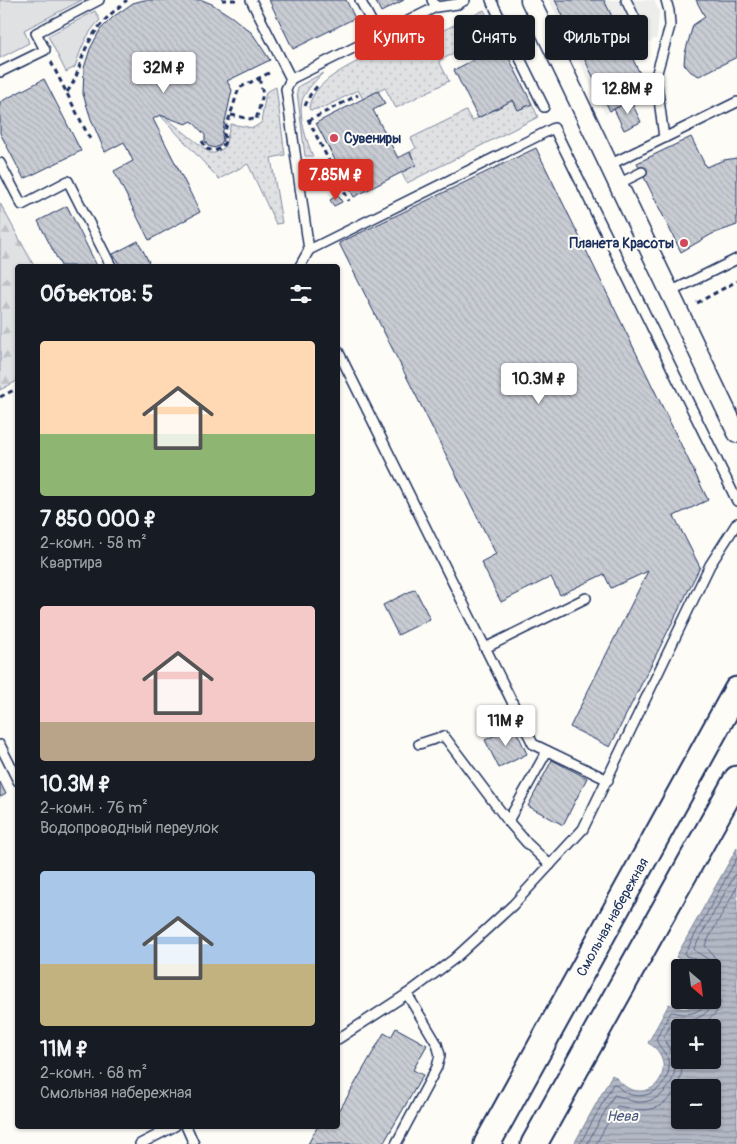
<!DOCTYPE html>
<html lang="ru">
<head>
<meta charset="utf-8">
<style>
	:root { --surface:#171b24; --page:#242831; --text:#f1f3f6; --muted:#9ea1a6; --accent:#d93025 }
	body { margin:0; font-family:Pangolin,sans-serif; background:var(--page); color:var(--text); height:100vh; display:flex; flex-direction:column; font-size:19px; white-space:nowrap }
	* { box-sizing:border-box; margin:0 }
	p { font-size:16px; color:var(--muted) }
	.icon { flex:none; width:28px; height:28px; fill:none; stroke:currentColor; stroke-width:2; stroke-linecap:round; stroke-linejoin:round }
	.map { position:relative; flex:1; overflow:hidden }
	.panel { position:absolute; left:15px; top:264px; width:325px; height:865px; display:flex; flex-direction:column; background:var(--surface); border-radius:5px; box-shadow:0 1px 4px #0004 }
	.panel>* { flex:none }
	.guide { position:absolute; left:355px; top:15px; width:306px; height:45px; display:flex; gap:10px }
	.needle { width:32px; rotate:152deg }
	.buttons { position:absolute; left:671px; top:959px; display:grid; gap:10px }
	.buttons a { display:grid; place-items:center; width:50px; height:50px; border-radius:5px; background:var(--surface); box-shadow:0 1px 4px #0004; font-size:25px }
	.price { position:absolute; translate:-50% -42px; padding:0 11px; border-radius:5px; background:#fff; color:#222; font-size:16px; line-height:32px; filter:drop-shadow(0 1px 2px #0008) }
	.price::after { content:''; position:absolute; left:50%; top:30px; width:15px; height:11px; margin-left:-8px; background:inherit; clip-path:polygon(0 0,100% 0,50% 100%) }
	.price.active { background:var(--accent); color:#fff }
	ul { padding:0; list-style:none }
	li { display:grid; align-content:center; gap:10px; height:265px; padding:0 25px }
	li span { display:grid; place-items:center; height:155px; border-radius:5px; color:#555 }
	li>.icon { margin-inline-start:auto }
	span .icon { width:90px; height:90px; fill:#fffc; stroke-width:1 }
	li b { font-size:21px }
	h2 { display:flex; justify-content:space-between; align-items:center; height:60px; padding:0 25px; font-size:21px }
	.chip { padding:0 18px; border-radius:5px; background:var(--surface); box-shadow:0 1px 4px #0004; font-size:18px; line-height:45px }
	.chip.active { background:var(--accent); color:#fff }
	.map>svg:first-child { display:block }
	.built { fill:#edeeec }
	.grass { fill:url(#grass-dots); stroke:#7e88a0 }
	.forest { fill:url(#forest-firs); stroke:#7e88a0 }
	.park { fill:#e0e1e3; stroke:#7e88a0 }
	.water { fill:url(#water-rules); stroke:#76819c; fill-rule:evenodd }
	.lines { fill:none; stroke-linecap:round; stroke-linejoin:round }
	.shore { stroke:#586687; stroke-width:1 }
	.building { fill:url(#building-back-hatch); stroke:#1b2f5e }
	.service-casing { stroke:#1b2f5e; stroke-width:12 }
	.minor-casing { stroke:#1b2f5e; stroke-width:21 }
	.secondary-casing { stroke:#1b2f5e; stroke-width:29 }
	.path { stroke:#1b2f5e; stroke-width:3; stroke-dasharray:5 4; stroke-linecap:butt }
	.service { stroke:#fdfcf7; stroke-width:9 }
	.minor { stroke:#fdfcf7; stroke-width:18 }
	.secondary { stroke:#fdfcf7; stroke-width:25 }
	.poi-dot { fill:#d1495b; stroke:#fdfcf7; stroke-width:2 }
	.labels { text-anchor:middle; stroke-width:4; stroke-linejoin:round; paint-order:stroke }
	.poi-label { font-size:14px; font-weight:bold; fill:#1b2f5e; stroke:#fdfcf7; text-anchor:start }
	.street-label { font-size:14px; fill:#1b2f5e; stroke:#fdfcf7 }
	.water-label { font-size:15px; font-style:italic; fill:#49587d; stroke:#fdfcf7 }
</style>
</head>
<body>
<div class="map">
<svg width="737" height="1144" viewBox="0 0 737 1144">
	<defs>
		<pattern id="grass-dots" width="8" height="8" patternUnits="userSpaceOnUse" patternTransform="scale(1.25)"><rect width="8" height="8" fill="#e0e1e3"/><path d="M2 2h.1M6 6h.1" fill="none" stroke="#c0c1c5" stroke-width="1.8" stroke-linecap="round"/></pattern>
		<pattern id="forest-firs" width="22" height="20" patternUnits="userSpaceOnUse" patternTransform="scale(1.25)"><rect width="22" height="20" fill="#e0e1e3"/><path d="M5 1l3.5 6h-7zM16 11l3.5 6h-7z" fill="#c0c1c5"/></pattern>
		<pattern id="water-rules" width="6" height="5" patternUnits="userSpaceOnUse" patternTransform="scale(1.25)"><rect width="6" height="5" fill="#b3b8c5"/><path d="M0 2.5h6" fill="none" stroke="#9196a3"/></pattern>
		<pattern id="building-back-hatch" width="6" height="6" patternUnits="userSpaceOnUse" patternTransform="scale(1.25)"><rect width="6" height="6" fill="#c9ccd3"/><path d="M-1 5l2 2M0 0l6 6M5-1l2 2" fill="none" stroke="#acb0b8"/></pattern>
	</defs>
	<rect width="100%" height="100%" fill="#fdfcf7"/>
	<filter id="ink" filterUnits="userSpaceOnUse"><feTurbulence type="fractalNoise" baseFrequency=".02" numOctaves="2"/><feDisplacementMap in="SourceGraphic" scale="10" xChannelSelector="R" yChannelSelector="G"/><feConvolveMatrix kernelMatrix="1 2 1 2 8 2 1 2 1" color-interpolation-filters="sRGB"/></filter>
	<g filter="url(#ink)">
		<polygon class="built" points="549,0 654,0 659,11 657,38 629,52 649,92 605,114"/>
		<g class="grass">
			<path d="M484 10 496 32 439 61 449 81 396 108 385 88 363 99 358 90 323 108 310 110 309 108C312 79 358 62 381 50L386 59 392 57 387 47 431 25 436 34Z"/>
			<path d="M323 73C316 80 307 89 303 98 297 112 307 143 313 156H305L297 91 299 86Z"/>
			<polygon points="276,87 285,155 271,158 282,223 276,224 248,164 219,179 160,115 165,117 210,153 215,153 224,148 231,124 253,128 261,123 266,92"/>
			<polygon points="513,100 518,110 532,104 538,117 407,183 401,172 416,164 410,152 416,148 411,138 466,111 472,121"/>
		</g>
		<polygon class="forest" points="0,203 34,266 18,266 17,381 0,390"/>
		<g class="park">
			<polygon points="0,0 82,0 24,30 29,43 0,58"/>
			<path d="M95 11 100 20C86 34 81 48 75 67L66 72 48 36Z"/>
		</g>
		<path class="water" d="M737 848V1144H574L612 1075C619 1079 622 1086 630 1089 661 1101 677 1058 648 1043L669 1004C693 1016 693 1000 712 1000V968C703 968 700 965 692 962 687 960 682 961 676 957ZM680 1028H712V1060H680ZM680 1088H712V1120H680Z"/>
		<g class="lines">
			<g class="shore">
				<polyline points="704,968 701,961 686,956 685,953 737,858"/>
				<polyline points="710,968 708,959 695,951 694,948 737,871"/>
				<path d="M712 980C725 963 713 957 705 945L737 887"/>
				<path d="M690 1028C709 1023 733 1006 712 986"/>
				<path d="M580 1144 613 1084H616C632 1107 669 1094 669 1066 668 1052 659 1049 656 1039L671 1012C675 1012 679 1014 683 1014 692 1015 705 1009 706 1000"/>
				<path d="M587 1144 614 1095C622 1096 628 1101 636 1102 661 1104 679 1082 674 1058 672 1050 665 1044 664 1037L674 1019C678 1019 682 1021 686 1021 697 1020 712 1013 712 1000"/>
				<path d="M596 1144 617 1106C626 1107 634 1110 644 1110 670 1109 684 1083 682 1060"/>
			</g>
		</g>
		<g class="building">
			<polygon points="144,0 202,0 212,4 232,17 252,33 270,60 227,81 232,90 222,135 223,140 220,145 215,148 208,146 205,141 205,135 192,121 186,124 160,115 153,119 200,212 149,240 114,171 133,161 124,142 105,152 91,119 83,94 84,68 90,49 100,30 113,17 133,3"/>
			<polygon points="269,0 346,0 355,18 293,49"/>
			<polygon points="375,0 404,0 381,12"/>
			<polygon points="555,0 604,0 617,27 578,46"/>
			<polygon points="696,0 737,0 737,57 699,76 691,72 684,64 685,53 693,25 705,17"/>
			<polygon points="617,27 649,92 610,111 578,46"/>
			<polygon points="496,32 532,104 518,110 513,100 478,118 454,70 481,56 475,43"/>
			<polygon points="44,79 81,151 24,179 0,133 0,102"/>
			<polygon points="378,91 385,104 373,110 398,158 410,152 416,165 354,197 316,123"/>
			<polygon points="631,101 641,122 624,130 614,109"/>
			<polygon points="691,137 706,167 724,160 737,158 737,225 712,234 681,252 637,163"/>
			<polygon points="536,148 708,500 674,516 700,567 610,747 570,727 648,571 611,588 604,574 560,595 551,577 501,602 481,562 496,554 339,243"/>
			<polygon points="338,195 342,202 334,206 330,200"/>
			<polygon points="67,206 97,266 61,266 38,221"/>
			<polygon points="138,241 149,262 140,266 120,266 113,254"/>
			<polygon points="415,589 430,619 398,635 383,605"/>
			<polygon points="514,726 527,754 499,768 485,740"/>
			<polygon points="552,760 587,778 563,825 528,806"/>
			<polygon points="0,782 6,794 0,797"/>
			<polygon points="396,1028 427,1045 413,1070 423,1075 383,1144 308,1144 318,1126 338,1126 338,1113 384,1033 391,1037"/>
		</g>
		<g class="lines">
			<defs>
				<g id="service">
					<polyline points="251,0 291,79 286,89 309,250 300,266"/>
					<polyline points="360,0 379,36"/>
					<polyline points="491,0 544,107"/>
					<polyline points="626,0 641,31"/>
					<polyline points="436,7 458,4 465,0"/>
					<polyline points="0,72 45,50 36,33 99,0"/>
					<polyline points="291,79 436,7 432,0"/>
					<polyline points="664,138 737,102"/>
					<polyline points="0,163 22,205 68,181 111,266"/>
					<polyline points="609,165 664,138 656,76 670,26 669,11 666,0"/>
					<polyline points="618,184 642,172"/>
					<polyline points="309,250 554,128 737,501"/>
					<polyline points="670,292 737,259"/>
					<polyline points="338,351 533,744 608,780"/>
					<polyline points="485,648 586,598"/>
					<polyline points="419,744 444,736 508,821"/>
					<polyline points="0,745 18,781"/>
					<polyline points="547,751 508,821 527,843 550,865"/>
					<polyline points="338,1039 407,994 454,959 513,905 583,829 710,565 737,523"/>
					<polyline points="186,1126 194,1144"/>
					<polyline points="140,1144 175,1126"/>
					<polyline points="396,1144 437,1067 440,1055 437,1044 407,994"/>
				</g>
				<polyline id="minor" points="530,0 737,433"/>
				<g id="secondary">
					<polyline points="487,1144 737,690"/>
					<polyline points="534,1144 737,779"/>
				</g>
			</defs>
			<use href="#service" class="service-casing"/>
			<use href="#minor" class="minor-casing"/>
			<use href="#secondary" class="secondary-casing"/>
			<g class="path">
				<polyline points="222,0 236,0"/>
				<polyline points="391,47 395,55"/>
				<polyline points="51,62 90,139"/>
				<path d="M67 92C80 75 78 64 87 46 96 27 111 13 127 0"/>
				<polyline points="305,106 310,95 319,84"/>
				<polyline points="231,115 256,120 263,94 259,78"/>
				<polyline points="308,119 349,201"/>
				<polyline points="308,121 358,95"/>
				<polyline points="202,141 207,149 215,151 222,147 226,140 224,134 239,88 271,72"/>
				<polyline points="312,170 331,169 337,164"/>
				<polyline points="697,303 737,281"/>
				<polyline points="0,397 18,388"/>
			</g>
			<use href="#service" class="service"/>
			<use href="#minor" class="minor"/>
			<use href="#secondary" class="secondary"/>
		</g>
	</g>
	<g class="poi-dot">
		<circle cx="334" cy="138" r="5"/>
		<circle cx="684" cy="243" r="5"/>
	</g>
	<g class="labels">
		<g class="poi-label">
			<text x="344" y="143">Сувениры</text>
			<text x="674" y="248" text-anchor="end">Планета Красоты</text>
		</g>
		<g class="street-label">
			<text transform="translate(612 917) rotate(-61)" y="5">Смольная набережная</text>
		</g>
		<g class="water-label">
			<text x="622" y="1121">Нева</text>
		</g>
	</g>
</svg>
<div class="buttons">
<a><svg class="needle" viewBox="-14 -14 28 28"><path d="M0-13l5 13h-10z" fill="#e53935"/><path d="M0 13l5-13h-10z" fill="#9ea1a6"/></svg></a>
<a>+</a>
<a>−</a>
</div>
<b class="price" style="left:164px;top:94px">32M ₽</b>
<b class="price" style="left:628px;top:115px">12.8M ₽</b>
<b class="price active" style="left:336px;top:201px">7.85M ₽</b>
<b class="price" style="left:539px;top:405px">10.3M ₽</b>
<b class="price" style="left:506px;top:747px">11M ₽</b>
<div class="guide">
<a class="chip active">Купить</a>
<a class="chip">Снять</a>
<a class="chip">Фильтры</a>
</div>
<section class="panel">
<h2>Объектов: 5<svg class="icon" aria-label="filters" viewBox="0 0 24 24"><path d="M4 7h16M4 17h16"/><circle cx="9" cy="7" r="2"/><circle cx="15" cy="17" r="2"/></svg></h2>
<ul>
<li><span style="background:linear-gradient(#ffd9b3 60%,#8fb573 0)"><svg class="icon" aria-label="home" viewBox="0 0 24 24"><path d="M3 11l9-7 9 7M6 9v11h12V9"/></svg></span><div><b>7 850 000 ₽</b><p>2-комн. · 58 m²</p><p>Квартира</p></div></li>
<li><span style="background:linear-gradient(#f6c9c9 75%,#b9a48a 0)"><svg class="icon" aria-label="home" viewBox="0 0 24 24"><path d="M3 11l9-7 9 7M6 9v11h12V9"/></svg></span><div><b>10.3M ₽</b><p>2-комн. · 76 m²</p><p>Водопроводный переулок</p></div></li>
<li><span style="background:linear-gradient(#a9c7e8 60%,#c2b280 0)"><svg class="icon" aria-label="home" viewBox="0 0 24 24"><path d="M3 11l9-7 9 7M6 9v11h12V9"/></svg></span><div><b>11M ₽</b><p>2-комн. · 68 m²</p><p>Смольная набережная</p></div></li>
</ul>
</section>
</div>
</body>
</html>
